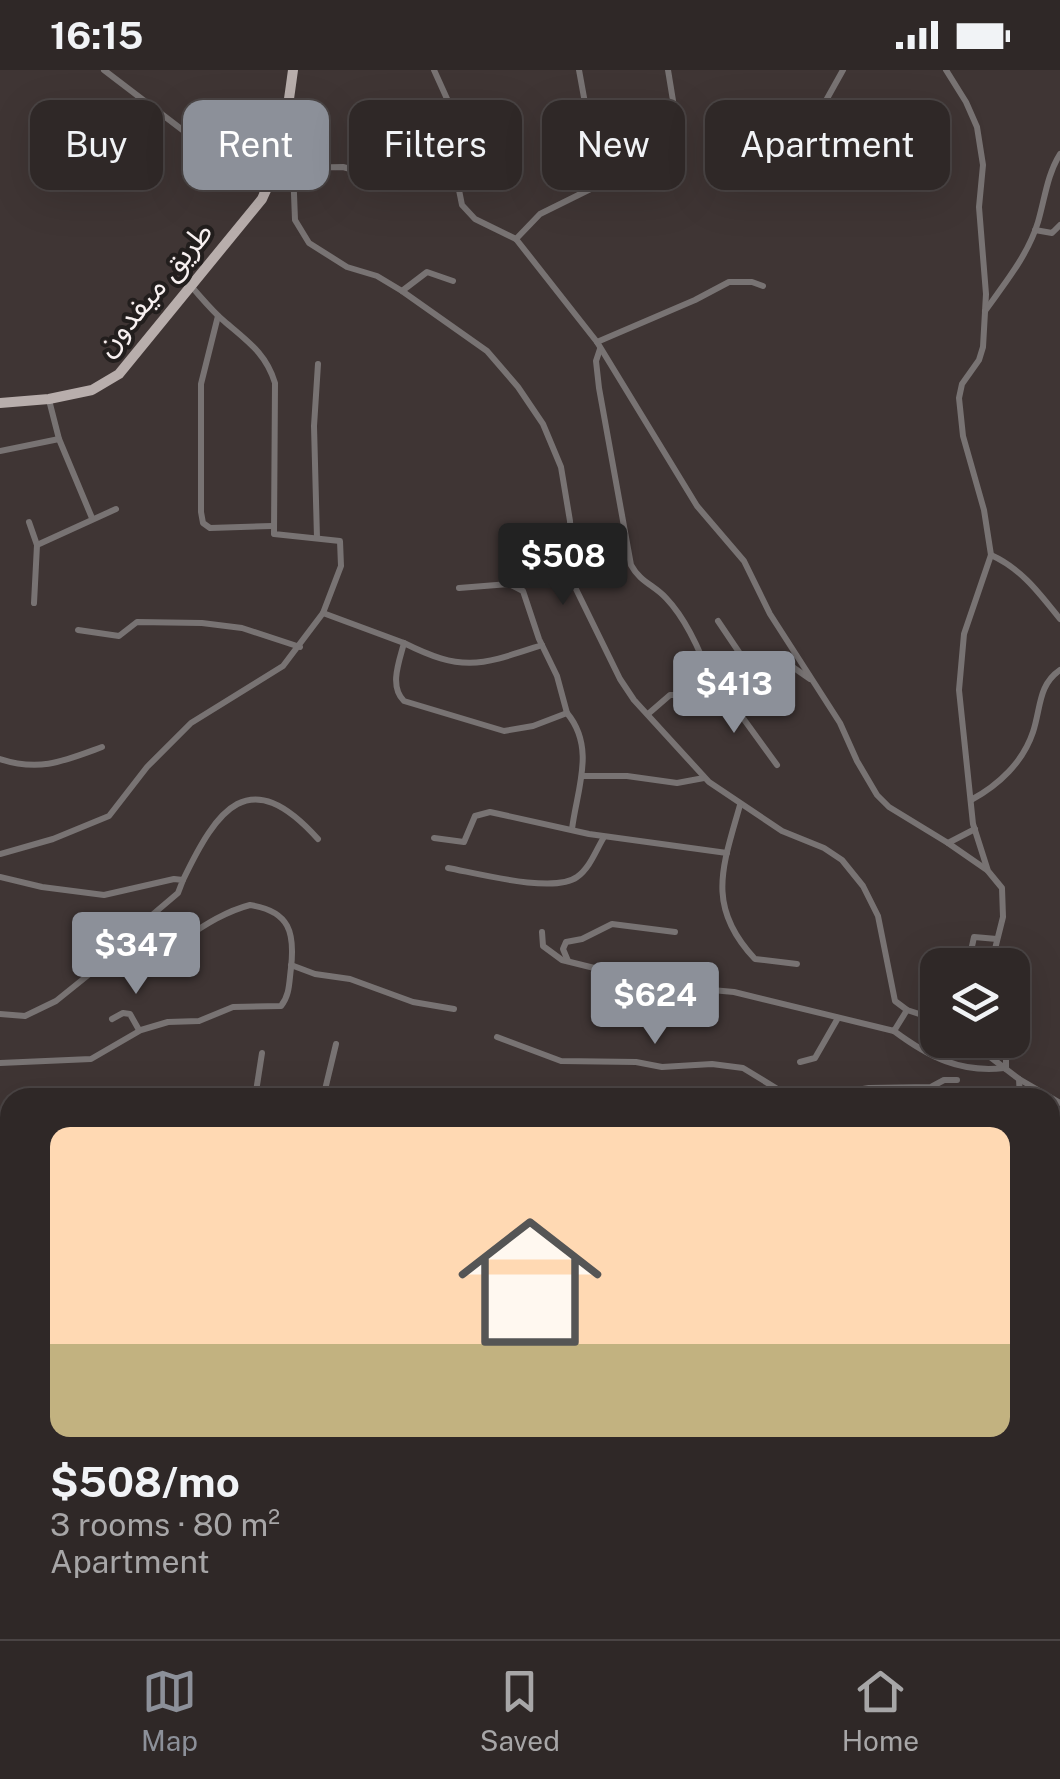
<!DOCTYPE html>
<html lang="en">
<head>
<meta charset="utf-8">
<style>
	:root { --surface:#2f2827; --page:#3b3433; --text:#f1f3f6; --muted:#a7a6a7; --line:#4a4444; --accent:#8c9099 }
	body { margin:0; font-family:"Public Sans","Noto Sans Arabic",sans-serif; background:var(--page); color:var(--text); height:100vh; display:flex; flex-direction:column; font-size:38px; white-space:nowrap }
	* { box-sizing:border-box; margin:0 }
	p { font-size:32px; color:var(--muted) }
	.icon { flex:none; width:55px; height:55px; fill:none; stroke:currentColor; stroke-width:2; stroke-linecap:round; stroke-linejoin:round }
	.map { position:relative; flex:1; overflow:hidden }
	.panel { position:absolute; left:0px; top:1018px; width:1060px; height:552px; display:flex; flex-direction:column; background:var(--surface); border-radius:30px 30px 0 0; box-shadow:0 10px 40px #0002,0 0 0 2px var(--line) }
	.panel>* { flex:none }
	.banner { position:absolute; left:30px; top:30px; width:1000px; height:90px; display:flex; gap:20px }
	.fabs { position:absolute; left:920px; top:878px; display:grid; gap:20px }
	.fabs a { display:grid; place-items:center; width:110px; height:110px; border-radius:20px; background:var(--surface); box-shadow:0 10px 40px #0002,0 0 0 2px var(--line); font-size:50px }
	.price { position:absolute; translate:-50% -85px; padding:0 22px; border-radius:10px; background:var(--accent); color:#fff; font-size:32px; line-height:65px; filter:drop-shadow(0 2px 5px #0008) }
	.price::after { content:''; position:absolute; left:50%; top:60px; width:30px; height:22px; margin-left:-15px; background:inherit; clip-path:polygon(0 0,100% 0,50% 100%) }
	.price.active { background:#222; color:#fff }
	ul { padding:0; list-style:none }
	li { display:grid; align-content:center; gap:20px; height:530px; padding:0 50px }
	li span { display:grid; place-items:center; height:310px; border-radius:20px; color:#555 }
	li>.icon { margin-inline-start:auto }
	span .icon { width:180px; height:180px; fill:#fffc; stroke-width:1 }
	li b { font-size:42px }
	.tag { padding:0 35px; border-radius:20px; background:var(--surface); box-shadow:0 10px 40px #0002,0 0 0 2px var(--line); font-size:35px; line-height:90px }
	.tag.active { background:var(--accent); color:#fff }
	.status { display:flex; justify-content:space-between; align-items:center; height:70px; padding:0 50px; background:var(--surface); direction:ltr }
	.status svg { height:28px; fill:currentColor }
	.tab-bar { display:flex; justify-content:space-around; align-items:center; height:140px; border-top:2px solid var(--line); background:var(--surface); font-size:28px; color:var(--muted) }
	.tab-bar a { display:grid; justify-items:center; gap:5px }
	.tab-bar .active { color:var(--accent) }
	.map>svg:first-child { display:block }
	.green { fill:#795753 }
	.lines { fill:none; stroke-linecap:round; stroke-linejoin:round }
	.street { stroke:#787373; stroke-width:6 }
	.primary { stroke:#b8aeac; stroke-width:10 }
	.labels { text-anchor:middle; stroke-width:8; stroke-linejoin:round; paint-order:stroke }
	.street-label { font-size:30px; fill:#f7f0f0; stroke:#221e1d }
</style>
</head>
<body>
<div class="status"><b>16:15</b><svg viewBox="0 0 49 12"><path d="M0 12V9h3v3zM5 12V6h3v6zM10 12V3h3v9zM15 12V0h3v12zM26 1h20v11H26zM47 4h2v5h-2z"/></svg></div>
<div class="map">
<svg width="1060" height="1569" viewBox="0 0 1060 1569">
	<rect width="100%" height="100%" fill="#3f3534"/>
	<polygon class="green" points="341,1560 410,1560 408,1569 338,1569"/>
	<g class="lines">
		<g class="street">
			<polyline points="104,0 265,123"/>
			<polyline points="434,0 462,62 464,77 459,120 462,135 475,149 516,169 597,272 697,436 744,491 770,544 840,653 857,691 877,725 889,737 948,773 975,759"/>
			<polyline points="579,0 589,55 599,68 676,49 668,0"/>
			<polyline points="946,0 966,32 977,57 983,95 979,137 986,224 983,277 979,290 962,314 959,328 963,366 984,440 991,485 964,564 959,620 973,754 988,801 1002,818 1003,847 991,895"/>
			<polyline points="819,43 843,0"/>
			<polyline points="283,71 293,98 295,150 309,173 347,197 377,206 402,221 487,281 518,317 543,354 561,397 570,451 573,513 620,609 634,630 709,712 782,761 824,778 842,790 863,816 878,846 895,931 907,940 938,950"/>
			<polyline points="293,98 343,97 361,102"/>
			<polyline points="1035,160 1052,163 1060,155"/>
			<polyline points="516,169 540,144 637,96"/>
			<polyline points="402,221 427,202 453,211"/>
			<path d="M985 241C1005 213 1028 185 1038 152 1045 128 1047 105 1060 84"/>
			<polyline points="218,246 201,314 201,442 203,453 210,458 272,456"/>
			<polyline points="597,272 695,230 729,212 752,212 763,216"/>
			<path d="M600 279 596 291 599 318 631 495C640 512 654 515 666 528 688 551 702 585 712 614L696 625H670L648 644"/>
			<polyline points="49,330 59,369 92,448"/>
			<polyline points="0,381 59,369"/>
			<polyline points="29,452 37,475"/>
			<polyline points="317,468 314,356 318,294"/>
			<path d="M991 485C1022 499 1040 524 1060 549"/>
			<polyline points="459,518 509,514 523,521 539,569 557,606 567,643"/>
			<polyline points="34,533 37,475 116,439"/>
			<polyline points="323,543 404,573"/>
			<polyline points="718,551 749,597 761,597 784,591 810,609"/>
			<polyline points="78,560 119,566 137,552 202,553 242,558 300,577"/>
			<path d="M542 575C481 595 464 603 404 573 399 592 389 616 404 631L504 661 533 656 567 643C596 678 577 719 572 759"/>
			<polyline points="712,614 727,626 777,695"/>
			<path d="M0 689C40 702 64 691 102 677"/>
			<polyline points="583,706 627,706 677,713 704,708"/>
			<path d="M971 730C999 715 1023 692 1033 662 1041 638 1038 615 1060 600"/>
			<path d="M740 735C723 796 705 836 755 889L797 894"/>
			<polyline points="434,768 464,772 475,746 490,742 589,764 727,783"/>
			<polyline points="948,773 987,800"/>
			<path d="M0 784 53 769 109 746 147 697 191 653 283 596 323 543 341 496 340 471 274 464 275 313C266 283 247 271 224 251 212 241 201 227 190 215"/>
			<path d="M448 798C476 803 554 824 577 807 590 798 596 780 604 767"/>
			<polyline points="0,807 42,817 104,825 174,809 183,810 178,823 138,857 92,902 56,931 25,946 0,944"/>
			<path d="M183 810C217 739 249 692 318 769"/>
			<polyline points="542,862 543,876 562,890 667,916 734,922 894,961 907,940"/>
			<polyline points="568,891 563,879 566,872 582,869 612,854 675,862"/>
			<polyline points="291,895 315,904 350,909 413,932 454,939"/>
			<polyline points="939,895 949,881 971,881 974,867 997,869"/>
			<polyline points="927,946 938,899"/>
			<polyline points="112,949 123,943 130,944 139,960"/>
			<path d="M894 961C929 987 960 1003 1004 998"/>
			<polyline points="497,967 561,991 636,992 662,997 712,994 743,998 792,1028"/>
			<polyline points="968,970 1019,1009 1020,1028"/>
			<polyline points="1006,970 1006,999"/>
			<polyline points="800,992 815,988 838,948"/>
			<path d="M0 993 91 989 141 960 168 952 199 951 233 937 281 936C290 925 289 912 291 898 295 863 290 841 250 835 192 850 156 906 92 902"/>
			<polyline points="1019,1009 1060,1033"/>
			<polyline points="162,1028 188,1021 251,1028"/>
			<polyline points="255,1028 262,983"/>
			<polyline points="323,1028 336,974"/>
			<polyline points="831,1028 832,1024 869,1018 931,1017 944,1010 957,1010"/>
			<polyline points="0,1089 10,1091"/>
			<polyline points="0,1107 10,1108"/>
			<polyline points="1050,1145 1060,1154"/>
			<polyline points="1050,1317 1060,1316"/>
			<polyline points="0,1429 10,1430"/>
			<polyline points="0,1540 10,1542"/>
			<polyline points="250,1560 280,1569"/>
			<polyline points="500,1560 533,1569"/>
			<polyline points="651,1560 658,1569"/>
			<polyline points="995,1560 997,1569"/>
			<polyline points="169,1569 178,1560"/>
			<polyline points="707,1569 710,1560"/>
		</g>
		<g class="primary">
			<path d="M0 333 49 329 92 320 119 304 262 129C282 89 287 44 293 0"/>
			<polyline points="0,1277 10,1276"/>
			<polyline points="1050,1390 1060,1393"/>
			<polyline points="1050,1404 1060,1407"/>
		</g>
	</g>
	<g class="labels">
		<g class="street-label">
			<text transform="translate(154 219) rotate(-50)" y="10">طريق ميفدون</text>
		</g>
	</g>
</svg>
<div class="fabs">
<a><svg class="icon" aria-label="layers" viewBox="0 0 24 24"><path d="M12 4l9 5-9 5-9-5zM3 14l9 5 9-5"/></svg></a>
</div>
<b class="price active" style="left:563px;top:538px">$508</b>
<b class="price" style="left:734px;top:666px">$413</b>
<b class="price" style="left:136px;top:927px">$347</b>
<b class="price" style="left:655px;top:977px">$624</b>
<div class="banner">
<a class="tag">Buy</a>
<a class="tag active">Rent</a>
<a class="tag">Filters</a>
<a class="tag">New</a>
<a class="tag">Apartment</a>
</div>
<section class="panel">
<ul>
<li><span style="background:linear-gradient(#ffd9b3 70%,#c2b280 0)"><svg class="icon" aria-label="home" viewBox="0 0 24 24"><path d="M3 11l9-7 9 7M6 9v11h12V9"/></svg></span><div><b>$508/mo</b><p>3 rooms · 80 m²</p><p>Apartment</p></div></li>
</ul>
</section>
</div>
<nav class="tab-bar">
<a class="active"><svg class="icon" aria-label="map" viewBox="0 0 24 24"><path d="M3 6l6-2 6 2 6-2v14l-6 2-6-2-6 2zM9 4v14M15 6v14"/></svg>Map</a>
<a><svg class="icon" aria-label="saved" viewBox="0 0 24 24"><path d="M7 4h10v16l-5-4-5 4z"/></svg>Saved</a>
<a><svg class="icon" aria-label="home" viewBox="0 0 24 24"><path d="M3 11l9-7 9 7M6 9v11h12V9"/></svg>Home</a>
</nav>
</body>
</html>
